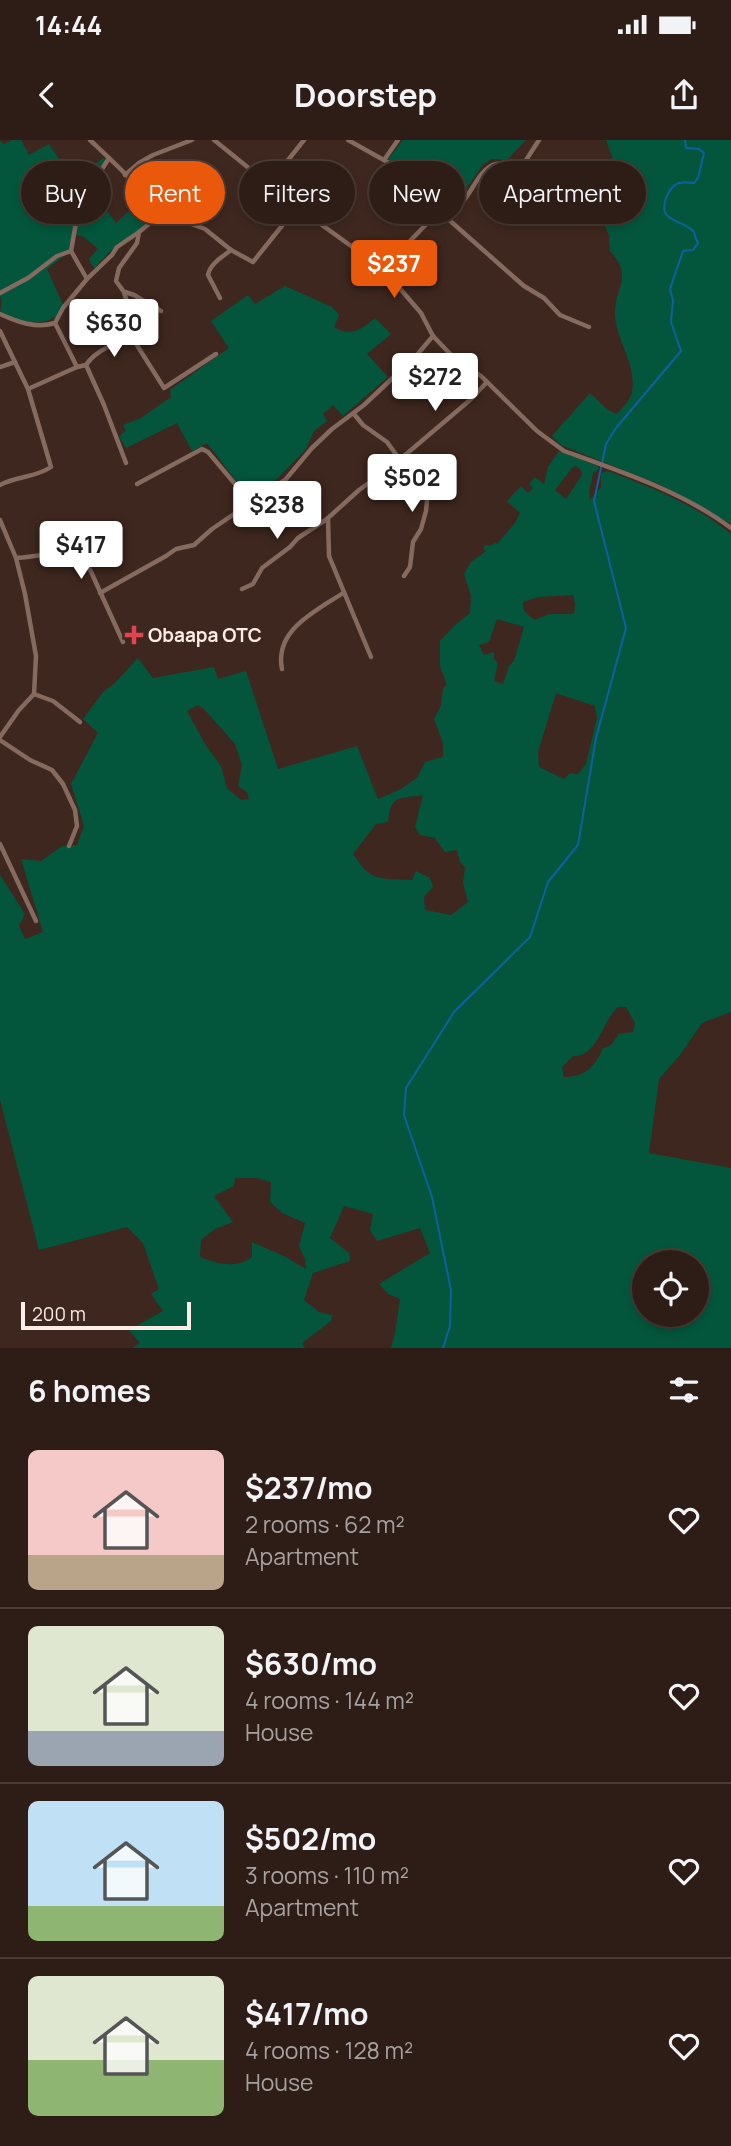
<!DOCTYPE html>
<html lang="en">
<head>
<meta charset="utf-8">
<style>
	:root { --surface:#2e1d16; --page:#3a2a23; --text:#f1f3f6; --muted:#a7a2a1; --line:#493b35; --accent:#ea580c }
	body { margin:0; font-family:Manrope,sans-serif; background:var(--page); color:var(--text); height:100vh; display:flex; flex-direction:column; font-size:26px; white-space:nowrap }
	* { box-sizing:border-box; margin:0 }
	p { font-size:23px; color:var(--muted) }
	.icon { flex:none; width:38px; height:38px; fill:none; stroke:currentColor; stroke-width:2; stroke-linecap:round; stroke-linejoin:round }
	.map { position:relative; height:1208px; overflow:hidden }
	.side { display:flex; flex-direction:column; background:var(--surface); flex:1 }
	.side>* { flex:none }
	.hud { position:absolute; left:21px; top:21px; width:690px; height:63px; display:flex; gap:14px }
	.fabs { position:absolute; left:632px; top:1110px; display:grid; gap:14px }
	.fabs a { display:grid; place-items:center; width:77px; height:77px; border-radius:50%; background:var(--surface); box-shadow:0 4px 10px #0003,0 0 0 2px var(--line); font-size:35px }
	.scale { position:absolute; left:21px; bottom:18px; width:170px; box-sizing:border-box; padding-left:7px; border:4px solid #fdede6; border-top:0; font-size:19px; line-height:24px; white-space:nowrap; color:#fdede6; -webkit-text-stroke:5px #3e271e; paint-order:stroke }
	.price { position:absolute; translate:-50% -60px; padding:0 16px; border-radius:7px; background:#fff; color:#222; font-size:23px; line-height:46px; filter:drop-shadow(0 2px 4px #0008) }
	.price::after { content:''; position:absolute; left:50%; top:42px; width:21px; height:16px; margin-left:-10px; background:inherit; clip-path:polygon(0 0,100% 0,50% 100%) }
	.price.current { background:var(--accent); color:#fff }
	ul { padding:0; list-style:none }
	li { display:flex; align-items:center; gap:21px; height:175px; padding:0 28px }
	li+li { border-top:2px solid var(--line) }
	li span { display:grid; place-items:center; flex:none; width:196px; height:140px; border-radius:10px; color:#555 }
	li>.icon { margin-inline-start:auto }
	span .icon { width:84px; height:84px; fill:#fffc; stroke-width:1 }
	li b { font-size:30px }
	h2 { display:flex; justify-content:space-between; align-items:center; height:84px; padding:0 28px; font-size:30px }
	.tag { padding:0 24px; border-radius:32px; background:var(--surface); box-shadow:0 4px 10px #0003,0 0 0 2px var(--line); font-size:24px; line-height:63px }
	.tag.current { background:var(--accent); color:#fff }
	.status { display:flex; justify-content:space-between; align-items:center; height:49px; padding:0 35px; background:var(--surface); direction:ltr }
	.status svg { height:19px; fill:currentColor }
	header { display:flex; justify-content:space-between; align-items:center; height:91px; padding:0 28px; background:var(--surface); font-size:32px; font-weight:700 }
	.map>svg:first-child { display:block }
	.green { fill:#03563c; fill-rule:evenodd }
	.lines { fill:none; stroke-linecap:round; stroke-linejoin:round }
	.stream { stroke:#0e60a2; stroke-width:2 }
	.street { stroke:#856a5f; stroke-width:4.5 }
	.health-dot { fill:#e0444e; stroke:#3e271e; stroke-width:2.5 }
	.labels { text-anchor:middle; stroke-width:6; stroke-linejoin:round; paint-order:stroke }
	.poi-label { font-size:19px; font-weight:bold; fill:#fdede6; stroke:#3e271e; text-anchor:start }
</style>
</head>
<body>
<div class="status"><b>14:44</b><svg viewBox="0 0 49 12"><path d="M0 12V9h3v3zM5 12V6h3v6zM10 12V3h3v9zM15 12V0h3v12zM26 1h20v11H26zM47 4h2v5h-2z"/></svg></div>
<header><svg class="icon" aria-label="back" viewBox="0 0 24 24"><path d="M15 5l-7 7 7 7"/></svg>Doorstep<svg class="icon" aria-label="share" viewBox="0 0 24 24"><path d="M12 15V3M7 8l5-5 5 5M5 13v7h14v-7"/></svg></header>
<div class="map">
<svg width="731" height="1208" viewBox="0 0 731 1208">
	<rect width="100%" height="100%" fill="#3e271e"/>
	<g class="green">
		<path d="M12 0H21L29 15 49 4 70 36 77 38 103 18 107 24 85 41 116 83 141 60 154 76 135 93 116 105 94 129 89 119 98 109 84 97 73 94 69 112 47 129 65 169C44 190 25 183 0 172L2 162 0 156V1L4 4Z"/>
		<polygon points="403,0 526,0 507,20 491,19 483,25 461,56 443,68 431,62 422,48 388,19"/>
		<path d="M606 0H731V384L661 345 561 305 552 296 590 253 608 270 617 274C622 268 631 260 632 252 637 226 618 203 615 177 613 148 635 138 610 111L609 95 603 82 618 60 619 36Z"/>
		<path d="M285 146 332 167 339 175 334 187C351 198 362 189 375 178L391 194 367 214 388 237 343 276 333 265 323 274 327 281 314 291 306 309 271 345 251 360 207 303 192 311 177 283 126 308 119 296 126 291 123 285 141 278 171 257 170 250 229 208 211 181 248 155 255 164Z"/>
		<path d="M559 311 598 326 599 329 593 333 589 352 590 360 601 347V333L608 331C650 347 695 364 731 394V872L702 883 680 915 659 939 649 1013 731 1028V1208H391L395 1193 400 1159 388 1154 379 1144 430 1113 420 1088 377 1101 370 1090 373 1074 344 1066 330 1098 349 1113 350 1121 313 1133 304 1160 319 1172 332 1175 331 1181 302 1203 305 1208H132L140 1203 129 1190 163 1171 151 1154 159 1149 143 1103 127 1087 39 1110 0 960V735L25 774 19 786 25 799 43 792 21 719 41 721 62 706 77 705 84 686 71 644 98 593 83 579 104 551 115 543 138 518 153 538 214 527 218 539 246 531 278 629 357 606 378 659 399 650 417 638 425 622 443 617V603L434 579 441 566 443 548 447 545 440 526V501L455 485 470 473 471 456 464 434 471 422 486 411 483 409 485 405 490 406 495 403 497 404 515 383 520 373 507 361 521 346 528 353 533 348 529 344 535 337 544 344 548 327ZM576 326 581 330 582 335 566 359 555 350 573 327ZM573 455 575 464 574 474H549L535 480C528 475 522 472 523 462L538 457ZM497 479 524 487 514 521 509 526 503 544 494 541 498 523 494 519V512L484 515 479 505 489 502ZM556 553 595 566 597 578 586 624 578 634 570 633 564 639 539 627 538 612ZM198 565 204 569 235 604 242 625 238 646 247 652 249 659 241 660 227 648 221 626 205 604 187 571ZM423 655 415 687 420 695 435 698 445 712 457 710 460 722 465 727 463 743 468 762 451 775 425 770 424 757 433 747 430 738 416 731 412 740C379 738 372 743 353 714L376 684 388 682C391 654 398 659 423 655ZM618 867H626L635 883 633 892 619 894 611 905 603 908C595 927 585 937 564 937L562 927 573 916C598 917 602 881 618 867ZM235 1038H257L271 1042 270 1062 282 1073 305 1083 299 1106 305 1119 306 1129 284 1116 252 1102V1117C237 1129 217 1124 200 1117L201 1100 215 1089 233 1082 214 1056 234 1046ZM644 1122H696V1174H644Z"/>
	</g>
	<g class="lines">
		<path class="stream" d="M443 1208 450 1186 451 1150 432 1057 404 975 406 948 454 872 530 797 548 742 578 705 596 598 626 488 594 361 606 304 616 288 681 211 671 182 673 161 670 149 683 111 693 110 698 103C697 102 694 93 694 92 683 78 652 84 669 52 675 41 683 42 694 43L698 38 704 13 699 9 686 8 685 0"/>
		<g class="street">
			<path d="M90 0C109 18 149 54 159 76L173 77 205 89 231 110 253 122 297 67"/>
			<path d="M214 0 297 67 383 129 421 173 433 196 453 217 481 236 537 291 564 311C620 331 683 352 731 388"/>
			<polyline points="348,0 407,33 413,44 417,57 432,68 439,71 524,146 544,158 560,175 589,187"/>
			<polyline points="109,18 90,48 77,77 71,111 87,139 112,115 117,107 139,92"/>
			<polyline points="384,20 398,0"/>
			<polyline points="519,31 539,0"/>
			<polyline points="125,35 139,23 153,15 192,0"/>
			<polyline points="269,44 304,0"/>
			<polyline points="159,76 139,92 137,103 119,128 116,141 124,152 134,186 133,199 164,248 216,214"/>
			<path d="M173 77C188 62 192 59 184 38"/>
			<path d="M383 129 439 71C469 77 472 30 496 24 518 18 534 50 552 57 557 59 563 57 569 57"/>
			<polyline points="125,152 134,155 161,171"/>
			<polyline points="0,153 28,138 57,116 71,111"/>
			<path d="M220 158 208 135C210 124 222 117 231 110"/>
			<path d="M0 174C18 182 36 189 55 183"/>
			<path d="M0 191 28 249 51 327C35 338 16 336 0 345"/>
			<polyline points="86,225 104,265 126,323"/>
			<polyline points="0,227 15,222"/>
			<polyline points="77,227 55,183 63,168 87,139"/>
			<path d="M28 249 77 227 86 225C96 210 116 202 133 199"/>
			<polyline points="354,274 363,285 387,302 405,327 418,332 421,337 427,361 426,371 421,389 413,402 410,427 404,436"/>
			<polyline points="137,344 202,309 208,312 251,363"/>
			<polyline points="0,380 16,418 25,454 36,516 34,554 19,570 0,597"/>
			<path d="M16 418C37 417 70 407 87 423L123 502"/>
			<polyline points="242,449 253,444 262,428 290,407 298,398 327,379"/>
			<polyline points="100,453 166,416 176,409 194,405 212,389 286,339 312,308 332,289 364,265 416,216 433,196"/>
			<polyline points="371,517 329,416 328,378 359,350 391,327 470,260 487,242"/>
			<path d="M282 529C274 490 316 471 343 453"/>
			<polyline points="34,554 53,561 80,582"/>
			<polyline points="0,600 30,620 52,630 63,644 75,670 77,686 69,706"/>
			<polyline points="0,704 36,781"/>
		</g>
	</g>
	<path class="health-dot" d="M130.5 484.5h7v7h7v7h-7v7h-7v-7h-7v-7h7z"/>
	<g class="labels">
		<g class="poi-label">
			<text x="148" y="502">Obaapa OTC</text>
		</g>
	</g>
</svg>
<div class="fabs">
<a><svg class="icon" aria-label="locate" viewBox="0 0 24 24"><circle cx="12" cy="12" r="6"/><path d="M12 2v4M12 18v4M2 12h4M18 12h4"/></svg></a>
</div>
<div class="scale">200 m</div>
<b class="price current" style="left:394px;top:160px">$237</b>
<b class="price" style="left:114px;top:219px">$630</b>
<b class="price" style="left:435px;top:273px">$272</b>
<b class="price" style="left:412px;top:374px">$502</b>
<b class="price" style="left:277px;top:401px">$238</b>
<b class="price" style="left:81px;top:441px">$417</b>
<div class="hud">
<a class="tag">Buy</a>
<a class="tag current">Rent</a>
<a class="tag">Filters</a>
<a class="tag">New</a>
<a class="tag">Apartment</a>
</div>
</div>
<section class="side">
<h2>6 homes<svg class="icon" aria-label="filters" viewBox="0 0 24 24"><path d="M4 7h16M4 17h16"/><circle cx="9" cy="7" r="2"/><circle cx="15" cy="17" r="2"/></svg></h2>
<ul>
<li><span style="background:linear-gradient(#f6c9c9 75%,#b9a48a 0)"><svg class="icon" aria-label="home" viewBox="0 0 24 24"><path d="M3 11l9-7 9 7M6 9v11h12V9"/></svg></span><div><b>$237/mo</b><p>2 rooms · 62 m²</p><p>Apartment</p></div><svg class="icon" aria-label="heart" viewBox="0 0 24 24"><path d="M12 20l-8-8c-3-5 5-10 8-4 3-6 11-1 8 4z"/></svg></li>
<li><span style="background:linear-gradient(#dfe7d0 75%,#9aa5b1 0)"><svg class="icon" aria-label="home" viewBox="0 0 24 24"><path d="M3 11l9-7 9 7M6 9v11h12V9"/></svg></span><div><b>$630/mo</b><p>4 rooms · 144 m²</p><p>House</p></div><svg class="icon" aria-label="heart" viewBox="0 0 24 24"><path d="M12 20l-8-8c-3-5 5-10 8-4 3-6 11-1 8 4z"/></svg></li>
<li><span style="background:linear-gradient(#bfe0f5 75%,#8fb573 0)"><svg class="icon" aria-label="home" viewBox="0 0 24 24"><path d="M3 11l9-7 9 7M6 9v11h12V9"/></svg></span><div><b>$502/mo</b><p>3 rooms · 110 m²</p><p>Apartment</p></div><svg class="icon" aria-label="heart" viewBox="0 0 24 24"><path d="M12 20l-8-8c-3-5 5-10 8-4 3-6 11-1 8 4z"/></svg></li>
<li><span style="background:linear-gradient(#dfe7d0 60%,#8fb573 0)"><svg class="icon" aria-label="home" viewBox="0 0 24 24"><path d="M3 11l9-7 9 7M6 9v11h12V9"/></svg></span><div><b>$417/mo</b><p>4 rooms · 128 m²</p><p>House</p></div><svg class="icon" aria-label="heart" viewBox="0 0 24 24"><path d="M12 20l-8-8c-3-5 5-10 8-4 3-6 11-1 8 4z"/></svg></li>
</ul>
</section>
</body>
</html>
